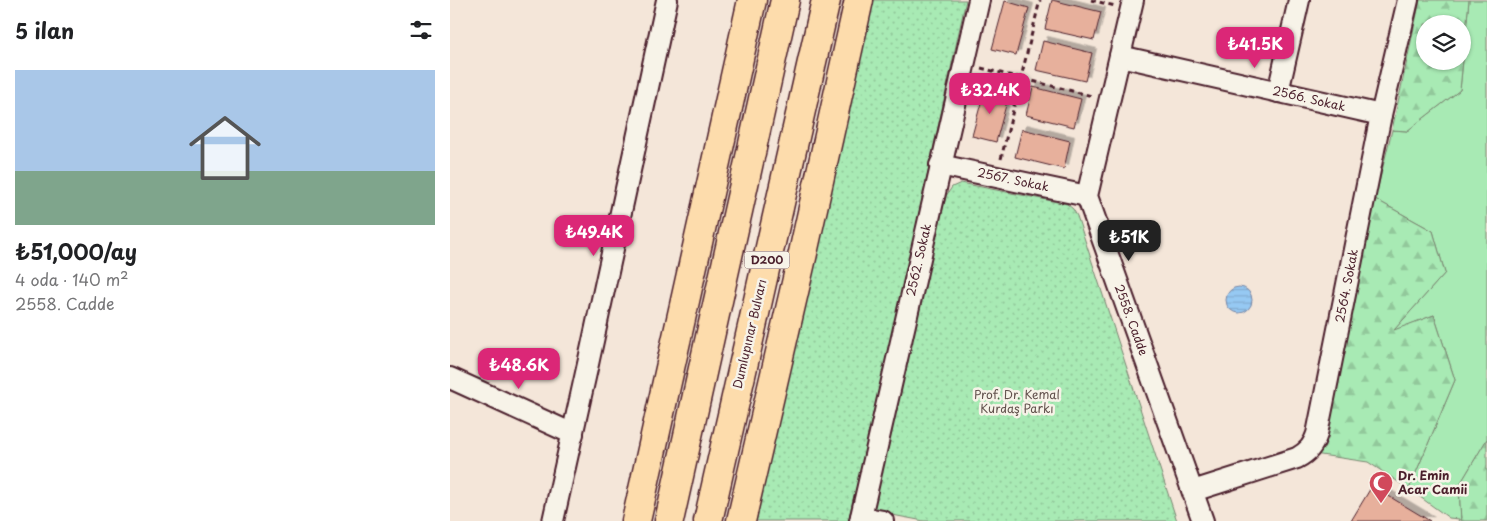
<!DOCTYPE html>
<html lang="tr">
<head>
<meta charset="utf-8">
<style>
	:root { --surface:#fff; --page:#f2f2f2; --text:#202124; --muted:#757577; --accent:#db2777 }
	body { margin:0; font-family:"Playpen Sans",sans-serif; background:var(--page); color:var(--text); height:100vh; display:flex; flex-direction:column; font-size:19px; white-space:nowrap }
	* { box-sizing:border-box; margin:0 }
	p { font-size:16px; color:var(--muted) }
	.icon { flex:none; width:28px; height:28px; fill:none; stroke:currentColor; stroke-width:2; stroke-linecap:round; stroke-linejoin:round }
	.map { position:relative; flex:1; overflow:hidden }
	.sheet { display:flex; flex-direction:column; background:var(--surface); width:450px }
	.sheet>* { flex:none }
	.tools { position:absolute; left:966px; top:15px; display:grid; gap:10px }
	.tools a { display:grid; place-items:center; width:55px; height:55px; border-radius:50%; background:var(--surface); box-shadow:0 1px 4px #0004; font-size:25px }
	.price { position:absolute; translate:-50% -42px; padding:0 11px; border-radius:10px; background:var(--accent); color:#fff; font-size:16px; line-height:32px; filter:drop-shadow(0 1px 2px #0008) }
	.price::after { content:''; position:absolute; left:50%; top:30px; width:15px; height:11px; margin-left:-8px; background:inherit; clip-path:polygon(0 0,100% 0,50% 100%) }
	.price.on { background:#222; color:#fff }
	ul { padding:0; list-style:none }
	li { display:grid; align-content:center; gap:10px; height:265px; padding:0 15px }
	li span { display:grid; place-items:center; height:155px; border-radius:0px; color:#555 }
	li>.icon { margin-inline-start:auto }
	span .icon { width:90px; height:90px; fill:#fffc; stroke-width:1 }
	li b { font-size:21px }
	h2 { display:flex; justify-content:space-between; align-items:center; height:60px; padding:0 15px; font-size:21px }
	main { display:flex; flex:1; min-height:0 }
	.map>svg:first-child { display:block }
	.green { fill:#a8eab4; stroke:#798470 }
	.forest { fill:url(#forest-firs); stroke:#798470; fill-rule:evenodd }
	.park { fill:url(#park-dots); stroke:#798470 }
	.water { fill:url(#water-rules); stroke:#7885a3 }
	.building { fill:#e7b09c; stroke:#4a1f2b; filter:url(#shadow) }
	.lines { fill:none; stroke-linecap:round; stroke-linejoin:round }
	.minor-casing { stroke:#4a1f2b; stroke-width:24 }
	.trunk-casing { stroke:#4a1f2b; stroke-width:31 }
	.path { stroke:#4a1f2b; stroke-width:3; stroke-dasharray:5 4; stroke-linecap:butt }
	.minor { stroke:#f7f3e8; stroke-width:20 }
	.trunk { stroke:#fddcac; stroke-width:28 }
	.labels { text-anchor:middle; stroke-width:5; stroke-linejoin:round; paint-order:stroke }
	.shield { fill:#f7f3e8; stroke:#7e5f64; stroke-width:1 }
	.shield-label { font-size:11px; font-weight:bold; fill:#4a1f2b }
	.street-label { font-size:12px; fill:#4a1f2b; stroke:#f7f3e8 }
	.park-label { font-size:12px; fill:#62524d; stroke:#f7f3e8 }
	.poi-label { font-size:12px; font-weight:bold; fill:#4a1f2b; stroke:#f7f3e8; text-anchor:start }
</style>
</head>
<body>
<main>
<section class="sheet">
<h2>5 ilan<svg class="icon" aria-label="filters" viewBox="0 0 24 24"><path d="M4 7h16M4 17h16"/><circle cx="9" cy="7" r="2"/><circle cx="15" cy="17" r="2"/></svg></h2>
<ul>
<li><span style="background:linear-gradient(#a9c7e8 65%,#7fa58c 0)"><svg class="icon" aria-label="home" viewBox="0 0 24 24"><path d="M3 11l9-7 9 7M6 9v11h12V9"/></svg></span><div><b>₺51,000/ay</b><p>4 oda · 140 m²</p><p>2558. Cadde</p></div></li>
</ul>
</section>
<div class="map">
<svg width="1037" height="521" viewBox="0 0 1037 521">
	<defs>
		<pattern id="forest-firs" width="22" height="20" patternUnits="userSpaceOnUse" patternTransform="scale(1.25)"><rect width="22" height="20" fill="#a8eab4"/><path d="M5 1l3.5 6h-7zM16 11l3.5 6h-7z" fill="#92c89b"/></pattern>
		<pattern id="park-dots" width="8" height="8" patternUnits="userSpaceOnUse" patternTransform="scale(1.25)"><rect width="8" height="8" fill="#a8eab4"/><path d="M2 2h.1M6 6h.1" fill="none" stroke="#92c89b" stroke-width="1.8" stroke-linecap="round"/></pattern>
		<pattern id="water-rules" width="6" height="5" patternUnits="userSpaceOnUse" patternTransform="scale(1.25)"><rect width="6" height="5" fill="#96c9f3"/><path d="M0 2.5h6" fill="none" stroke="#83acd0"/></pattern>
		<filter id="shadow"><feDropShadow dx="4.5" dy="-4.5" stdDeviation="0" flood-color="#0004"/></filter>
	</defs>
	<rect width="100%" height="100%" fill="#f4e6d9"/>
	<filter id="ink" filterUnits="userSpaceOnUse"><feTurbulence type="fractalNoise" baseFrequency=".02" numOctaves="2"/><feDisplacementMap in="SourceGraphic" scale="10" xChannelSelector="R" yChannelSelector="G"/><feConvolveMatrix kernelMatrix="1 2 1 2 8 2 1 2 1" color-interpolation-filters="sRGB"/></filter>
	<g filter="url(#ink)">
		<polygon class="green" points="1019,0 1037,0 1037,439 1009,486 1011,519 1008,521 1009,519 999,518 959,489 1005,380 984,315 943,331 995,273 983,231 925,199 942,130 957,131 1010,90"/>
		<g class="forest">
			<path d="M970 0H1019L1010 90 957 131 942 130ZM975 24H1012V61H975Z"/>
			<polygon points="925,199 983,231 995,273 944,330 984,315 1005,380 959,489 918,462 864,454"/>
			<polygon points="1037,439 1037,521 1011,521 1009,486"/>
		</g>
		<g class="park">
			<polygon points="422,0 516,0 428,399 398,521 304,521 383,181"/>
			<polygon points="511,183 617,204 623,209 627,216 727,521 474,521 421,511 496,196 502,187"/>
		</g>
		<circle class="water" cx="789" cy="300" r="13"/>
		<g class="building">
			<polygon points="602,0 651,12 644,40 595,29"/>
			<polygon points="555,1 579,8 566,55 542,49"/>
			<polygon points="593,41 642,53 635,81 586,70"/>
			<polygon points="583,87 631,99 624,127 576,115"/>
			<polygon points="535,88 559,94 546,142 522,136"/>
			<polygon points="572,129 620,141 614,169 565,157"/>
			<polygon points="922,486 980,521 901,521"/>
		</g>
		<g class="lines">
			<defs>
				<g id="minor">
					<polyline points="683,0 637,196 753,521"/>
					<polyline points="670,56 931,115"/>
					<polyline points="828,92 849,0"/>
					<polyline points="490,165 637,196"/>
					<polyline points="0,378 123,434"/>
					<path d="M743 491 847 458C858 452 863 446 867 434L931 115 958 0"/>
					<polyline points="411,517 433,521"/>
					<polyline points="103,521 138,364 217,0"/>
					<polyline points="410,521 529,0"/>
				</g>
				<g id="trunk">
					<polyline points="186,521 302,0"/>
					<polyline points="219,521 335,0"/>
					<polyline points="258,521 376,0"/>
					<polyline points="291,521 353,253 409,0"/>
				</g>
			</defs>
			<use href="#minor" class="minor-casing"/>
			<use href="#trunk" class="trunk-casing"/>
			<g class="path">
				<polyline points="641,0 665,6"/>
				<polyline points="531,68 642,96"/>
				<polyline points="551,159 590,0"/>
			</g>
			<use href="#minor" class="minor"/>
			<use href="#trunk" class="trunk"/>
		</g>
	</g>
	<defs>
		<symbol id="mosque-pin" viewBox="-11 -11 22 30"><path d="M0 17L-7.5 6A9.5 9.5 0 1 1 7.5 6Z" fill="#d1495b" stroke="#f7f3e8"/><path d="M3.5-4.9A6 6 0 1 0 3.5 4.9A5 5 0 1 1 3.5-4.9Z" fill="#fff"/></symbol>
	</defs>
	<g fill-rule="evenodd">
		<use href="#mosque-pin" x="917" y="469" width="28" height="38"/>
	</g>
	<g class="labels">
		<rect class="shield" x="294.5" y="251.5" width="45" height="17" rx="4"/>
		<g class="shield-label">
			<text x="317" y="264">D200</text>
		</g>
		<g class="street-label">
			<text transform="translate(859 99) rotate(13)" y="4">2566. Sokak</text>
			<text transform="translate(563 180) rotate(12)" y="4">2567. Sokak</text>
			<text transform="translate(469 260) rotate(-77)" y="4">2562. Sokak</text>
			<text transform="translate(897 286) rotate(-79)" y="4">2564. Sokak</text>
			<text transform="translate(681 320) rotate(70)" y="4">2558. Cadde</text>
			<text transform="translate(300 334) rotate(-77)" y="4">Dumlupınar Bulvarı</text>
		</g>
		<g class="park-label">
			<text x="567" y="399">Prof. Dr. Kemal<tspan x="567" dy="14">Kurdaş Parkı</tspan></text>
		</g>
		<g class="poi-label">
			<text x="948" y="480">Dr. Emin<tspan x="948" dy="14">Acar Camii</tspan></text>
		</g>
	</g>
</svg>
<div class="tools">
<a><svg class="icon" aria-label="layers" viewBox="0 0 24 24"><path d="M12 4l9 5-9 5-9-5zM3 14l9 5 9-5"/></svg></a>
</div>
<b class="price" style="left:805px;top:69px">₺41.5K</b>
<b class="price" style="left:540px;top:115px">₺32.4K</b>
<b class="price" style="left:144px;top:257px">₺49.4K</b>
<b class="price on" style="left:679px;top:262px">₺51K</b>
<b class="price" style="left:69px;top:390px">₺48.6K</b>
</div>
</main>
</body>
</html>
